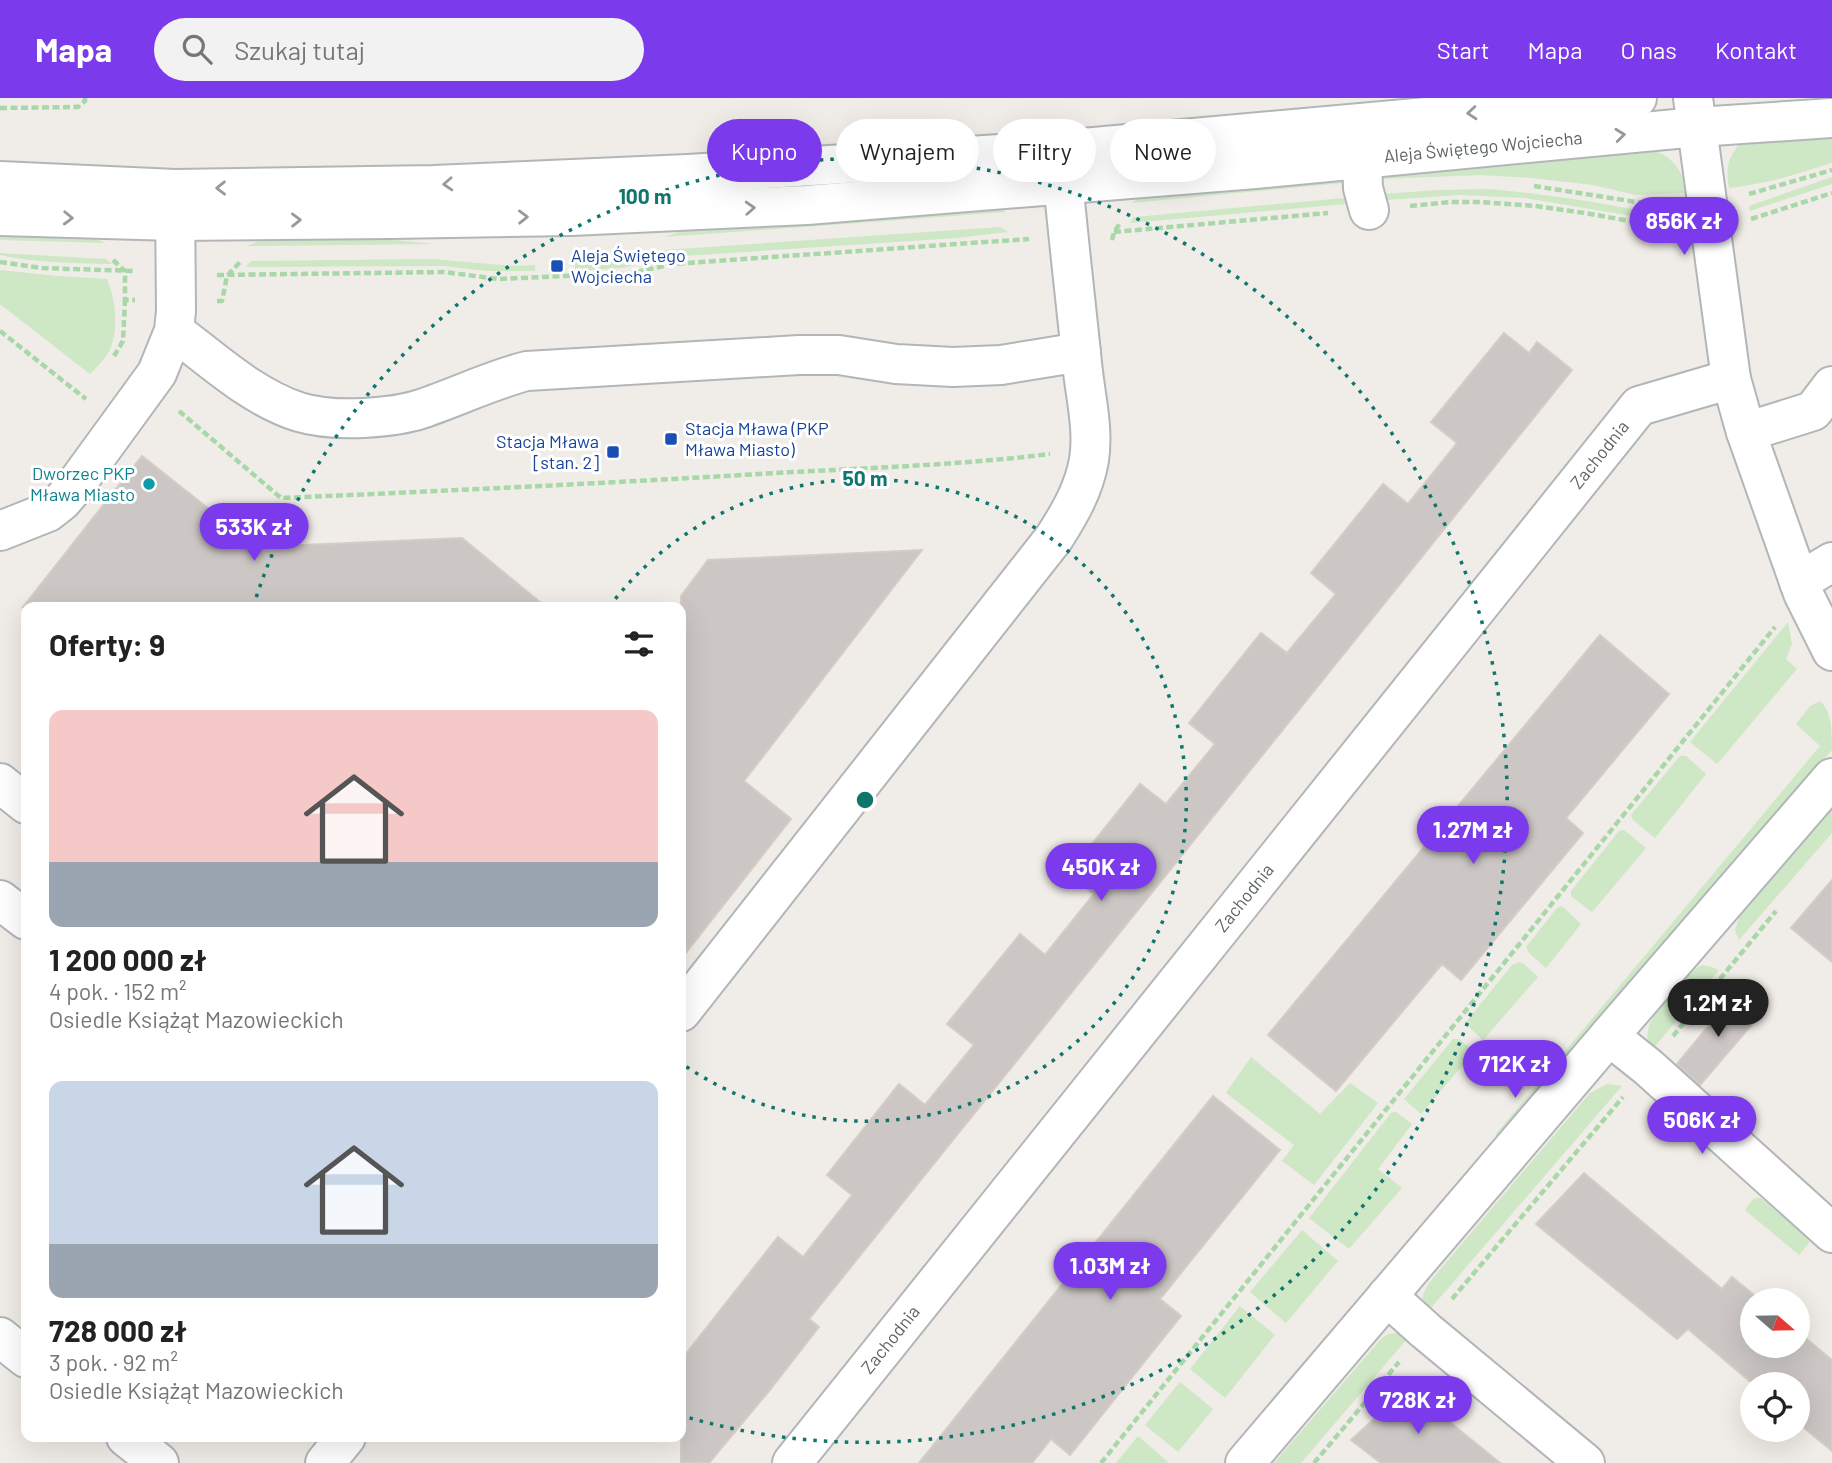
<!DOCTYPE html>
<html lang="pl">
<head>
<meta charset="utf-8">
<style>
	:root { --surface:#fff; --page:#f2f2f2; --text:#222; --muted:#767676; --accent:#7c3aed }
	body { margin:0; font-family:Barlow,sans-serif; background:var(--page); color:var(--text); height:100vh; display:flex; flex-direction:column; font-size:26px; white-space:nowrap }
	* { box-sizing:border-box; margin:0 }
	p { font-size:23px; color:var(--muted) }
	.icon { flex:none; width:38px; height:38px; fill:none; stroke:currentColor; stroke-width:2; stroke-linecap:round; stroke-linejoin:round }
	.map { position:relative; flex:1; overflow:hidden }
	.details { position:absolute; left:21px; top:504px; width:665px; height:840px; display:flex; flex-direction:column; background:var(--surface); border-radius:14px; box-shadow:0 7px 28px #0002 }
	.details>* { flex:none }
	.top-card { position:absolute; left:707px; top:21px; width:665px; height:63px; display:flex; gap:14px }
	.needle { width:46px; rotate:110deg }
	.controls { position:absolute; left:1740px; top:1190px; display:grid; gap:14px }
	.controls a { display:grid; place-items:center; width:70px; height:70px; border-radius:50%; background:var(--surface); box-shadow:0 7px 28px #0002; font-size:35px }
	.price { position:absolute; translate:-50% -60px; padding:0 16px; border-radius:24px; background:var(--accent); color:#fff; font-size:23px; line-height:46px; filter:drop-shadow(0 2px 4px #0008) }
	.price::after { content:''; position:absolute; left:50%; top:42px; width:21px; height:16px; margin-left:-10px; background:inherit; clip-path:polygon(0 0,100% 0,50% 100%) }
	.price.current { background:#222; color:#fff }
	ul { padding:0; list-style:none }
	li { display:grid; align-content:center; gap:14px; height:371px; padding:0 28px }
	li span { display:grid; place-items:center; height:217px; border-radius:14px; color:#555 }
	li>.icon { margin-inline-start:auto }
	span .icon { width:126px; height:126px; fill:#fffc; stroke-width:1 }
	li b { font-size:30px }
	h2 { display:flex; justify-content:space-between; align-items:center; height:84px; padding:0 28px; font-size:30px }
	.pill { padding:0 24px; border-radius:32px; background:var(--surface); box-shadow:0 7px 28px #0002; font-size:24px; line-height:63px }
	.pill.current { background:var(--accent); color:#fff }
	header { display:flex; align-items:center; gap:42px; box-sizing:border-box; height:98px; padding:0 35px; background:var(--accent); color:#fff }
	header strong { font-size:33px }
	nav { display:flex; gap:38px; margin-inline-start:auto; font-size:24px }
	.search { width:490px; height:63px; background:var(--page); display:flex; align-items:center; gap:18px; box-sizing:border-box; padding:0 24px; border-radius:38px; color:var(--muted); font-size:26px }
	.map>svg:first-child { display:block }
	.green { fill:#cee7c5 }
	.building { fill:#ccc7c4; stroke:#d5ccc5; stroke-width:2 }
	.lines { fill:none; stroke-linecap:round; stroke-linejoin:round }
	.minor-casing { stroke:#b2b6b9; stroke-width:42 }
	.path { stroke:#a8d8a8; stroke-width:4.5; stroke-dasharray:7 3.5; stroke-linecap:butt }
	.minor { stroke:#fff; stroke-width:38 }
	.oneway { stroke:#969a9c }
	.ring { fill:none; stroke:#0f766e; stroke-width:3.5; stroke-dasharray:3.5 7 }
	.transit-dot { fill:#1a4fb4; stroke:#fff; stroke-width:2.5 }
	.culture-dot { fill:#0f9aa8; stroke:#fff; stroke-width:2.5 }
	.labels { text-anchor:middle; stroke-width:6; stroke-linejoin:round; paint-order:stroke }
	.street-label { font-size:18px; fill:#5e6467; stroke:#fff }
	.transit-label { font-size:18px; fill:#164399; stroke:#fff; text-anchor:start }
	.culture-label { font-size:18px; fill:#0d838f; stroke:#fff; text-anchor:end }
	.centre { fill:#0f766e; stroke:#fff; stroke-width:3.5 }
	.ring-label { font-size:21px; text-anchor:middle; font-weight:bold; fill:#0f766e; stroke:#fff; stroke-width:6; stroke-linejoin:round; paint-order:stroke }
</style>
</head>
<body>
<header>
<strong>Mapa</strong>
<div class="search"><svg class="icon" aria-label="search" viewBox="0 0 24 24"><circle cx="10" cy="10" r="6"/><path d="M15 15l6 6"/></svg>Szukaj tutaj</div>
<nav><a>Start</a><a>Mapa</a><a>O nas</a><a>Kontakt</a></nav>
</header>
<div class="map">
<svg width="1832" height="1365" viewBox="0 0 1832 1365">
	<rect width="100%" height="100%" fill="#f0ece7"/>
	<g class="green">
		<path d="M1832 32V65C1796 76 1767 86 1729 90 1726 69 1727 61 1741 44Z"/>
		<path d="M1644 48C1671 58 1680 66 1688 95L1636 97 1593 87 1532 80 1482 77 1382 81 1387 72Z"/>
		<polygon points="1346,76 1354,84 1131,105 1150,94"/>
		<polygon points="1832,79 1832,86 1750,113 1749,108"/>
		<path d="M1488 91C1547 96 1605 105 1662 117V123L1525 100 1460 97 1385 102 1383 96 1438 92Z"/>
		<polygon points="1355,99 1357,105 1130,125 1134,119"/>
		<polygon points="996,110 1007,114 665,139 684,132"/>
		<polygon points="1000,129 1008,134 957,140 668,159 622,170 575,173 575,165 621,163 665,152"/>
		<polygon points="0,131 88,137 105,145 0,142"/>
		<polygon points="271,138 353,138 436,146 247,148"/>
		<path d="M0 155 106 161 112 166C75 165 37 165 0 157Z"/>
		<polygon points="432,161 512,168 535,167 535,173 487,173 444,168 246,169 251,163"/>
		<path d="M0 172 57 178 107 181C115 201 119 228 111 249 107 259 98 268 90 276L0 206Z"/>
		<polygon points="1788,524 1792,546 1786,561 1797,571 1717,666 1690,644"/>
		<path d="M1820 603C1832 613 1832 634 1832 652L1499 1040 1495 1037 1820 648 1796 626 1810 608Z"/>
		<polygon points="1680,658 1686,658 1706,676 1655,740 1633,722 1631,717"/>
		<polygon points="1832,710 1832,735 1739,842 1735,832 1740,817"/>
		<polygon points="1624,732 1646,750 1592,814 1571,798 1571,793 1619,733"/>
		<polygon points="1562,808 1581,826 1546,870 1529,855 1526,849 1557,810"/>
		<polygon points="1519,864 1524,866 1538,879 1483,942 1468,928 1466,924 1512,867"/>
		<path d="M1702 867 1711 869 1719 872 1651 953 1648 951C1647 943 1647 935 1649 928 1655 912 1687 874 1702 867Z"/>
		<polygon points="1453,941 1459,941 1474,954 1421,1016 1404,1001"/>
		<polygon points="1251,959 1320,1016 1350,985 1378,1005 1314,1087 1282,1063 1294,1047 1226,995"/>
		<path d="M1607 986 1622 988 1425 1217C1418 1196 1426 1189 1438 1174L1590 995Z"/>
		<polygon points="1396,1014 1412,1026 1378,1071 1402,1090 1349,1151 1309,1120 1391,1015"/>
		<polygon points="1754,1100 1761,1100 1809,1141 1809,1145 1799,1157 1745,1112"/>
		<polygon points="1302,1132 1338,1163 1286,1225 1250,1194"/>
		<polygon points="1240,1208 1275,1237 1225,1300 1190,1271"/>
		<polygon points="1397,1235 1402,1236 1407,1241 1301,1365 1274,1365 1381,1241 1388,1236"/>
		<polygon points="1180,1284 1213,1311 1178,1354 1145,1327"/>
		<polygon points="1138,1338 1168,1364 1167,1365 1116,1365"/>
	</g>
	<g class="building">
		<polygon points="1504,235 1529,255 1537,244 1572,272 809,1221 819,1229 769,1293 709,1365 681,1365 681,1262 778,1139 803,1159 852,1097 827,1077 899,986 925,1007 974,947 947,926 1020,836 1045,857 1094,796 1068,776 1140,686 1166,706 1215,646 1189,625 1261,535 1287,555 1336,496 1311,475 1383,386 1408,406 1433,375 1457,345 1431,324"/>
		<polygon points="142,358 257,449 462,440 546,509 23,509"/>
		<polygon points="922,452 744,683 791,721 681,861 681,498 708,462"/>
		<polygon points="1600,537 1669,596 1566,720 1583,735 1461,882 1442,866 1336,993 1268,937"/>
		<polygon points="1832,782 1832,864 1791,830"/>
		<polygon points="1735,896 1760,917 1700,987 1677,966"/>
		<polygon points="1213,998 1280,1052 1160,1201 1181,1218 1070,1357 1051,1341 1032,1365 919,1365"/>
		<polygon points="1584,1075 1722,1191 1732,1179 1760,1202 1752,1202 1752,1248 1797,1248 1797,1233 1832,1262 1832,1353 1797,1324 1797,1286 1753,1286 1688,1231 1677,1241 1536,1126"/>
		<polygon points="1408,1290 1500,1365 1381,1365 1351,1342"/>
	</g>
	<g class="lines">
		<defs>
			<g id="minor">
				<polyline points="1693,0 1731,281 1746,334 1803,495 1832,553"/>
				<polyline points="1361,34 1363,90 1369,112"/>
				<polyline points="0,83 175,91 434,87 688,76 1061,52 1637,0"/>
				<path id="s1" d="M0 118 175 123 390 121 571 118 807 107 1255 71 1697 29 1832 20"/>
				<path d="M174 233C213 262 252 299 299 314 319 320 343 321 363 320 382 319 403 317 421 311 457 299 491 282 527 273L799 257H839L896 266 953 269 1001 267 1081 254"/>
				<polyline points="1746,334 1813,313 1832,288"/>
				<polyline points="0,433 48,414 62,403 74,389 157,275 174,233 176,213 175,100"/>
				<polyline points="1799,484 1832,464"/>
				<polyline points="0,685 26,706"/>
				<polyline points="0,802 26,822"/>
				<path d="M681 914 1054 440C1070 415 1084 391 1089 362 1094 330 1085 297 1082 265 1075 197 1067 129 1061 61"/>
				<polyline points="1609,938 1648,969 1832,1135"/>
				<polyline points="1387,1198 1426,1233 1585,1365"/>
				<polyline points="0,1239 26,1260"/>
				<polyline points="126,1339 159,1365"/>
				<polyline points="325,1365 346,1339"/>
				<path id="s2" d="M792 1365 1639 308 1731 281"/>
				<polyline points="1245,1365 1609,938 1832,680"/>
			</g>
		</defs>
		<use href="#minor" class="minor-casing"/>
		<g class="path">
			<polyline points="0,10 78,9 85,3 85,0"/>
			<polyline points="1534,88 1649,106 1668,106"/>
			<polyline points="1749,96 1832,72"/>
			<polyline points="1410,108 1450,104 1481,104 1535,108 1585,115 1669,130"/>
			<polyline points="1751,121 1832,95"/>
			<polyline points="1114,134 1328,115"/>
			<polyline points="1112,142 1114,134 1121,124"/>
			<polyline points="113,162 125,173 125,202 135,202"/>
			<polyline points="0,164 42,170 135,173"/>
			<polyline points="217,177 444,174 498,181 631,175 673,166 1029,141"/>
			<polyline points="217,203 222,203 227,178 241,163"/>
			<polyline points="0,233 86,301"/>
			<polyline points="114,258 123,243 125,202"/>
			<path d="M179 313 281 400C446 393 610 385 775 375 867 370 959 367 1050 356"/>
			<polyline points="1673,938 1776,813"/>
			<polyline points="1452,1201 1623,999"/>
			<polyline points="1101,1365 1775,529"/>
			<polyline points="1314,1365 1399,1264"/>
		</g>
		<use href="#minor" class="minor"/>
	</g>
	<defs><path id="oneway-chevron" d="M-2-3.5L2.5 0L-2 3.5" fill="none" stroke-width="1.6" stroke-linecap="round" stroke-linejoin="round" transform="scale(1.75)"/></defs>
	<g class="oneway">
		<use href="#oneway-chevron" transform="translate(1472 15) rotate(175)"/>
		<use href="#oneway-chevron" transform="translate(1620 37) rotate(-6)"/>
		<use href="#oneway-chevron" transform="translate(448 86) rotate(177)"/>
		<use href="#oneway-chevron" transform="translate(221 90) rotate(179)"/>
		<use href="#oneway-chevron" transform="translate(750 110) rotate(-3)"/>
		<use href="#oneway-chevron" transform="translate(523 119) rotate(-1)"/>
		<use href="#oneway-chevron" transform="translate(68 120) rotate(2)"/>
		<use href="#oneway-chevron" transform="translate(296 122) rotate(-1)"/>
	</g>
	<g class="ring">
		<path d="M609 509A321 321 0 1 1 681 965"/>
		<path d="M253 509A642 642 0 1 1 683 1318"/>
	</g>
	<g class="transit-dot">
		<rect x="550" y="161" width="14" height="14" rx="3.5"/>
		<rect x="664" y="334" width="14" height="14" rx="3.5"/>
		<rect x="606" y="347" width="14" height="14" rx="3.5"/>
	</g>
	<circle class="culture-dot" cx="149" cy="386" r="7"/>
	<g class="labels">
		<g class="street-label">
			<text dy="6" stroke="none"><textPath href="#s1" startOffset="1486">Aleja Świętego Wojciecha</textPath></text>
			<text dy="6" stroke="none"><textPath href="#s2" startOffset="1292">Zachodnia</textPath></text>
			<text dy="6" stroke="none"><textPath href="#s2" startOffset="724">Zachodnia</textPath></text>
			<text dy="6" stroke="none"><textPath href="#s2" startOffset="158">Zachodnia</textPath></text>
		</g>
		<g class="transit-label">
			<text x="571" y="164">Aleja Świętego<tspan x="571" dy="21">Wojciecha</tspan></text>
			<text x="685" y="337">Stacja Mława (PKP<tspan x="685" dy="21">Mława Miasto)</tspan></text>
			<text x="599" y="350" text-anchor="end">Stacja Mława<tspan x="599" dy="21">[stan. 2]</tspan></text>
		</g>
		<g class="culture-label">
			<text x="135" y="382">Dworzec PKP<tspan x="135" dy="21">Mława Miasto</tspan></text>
		</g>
	</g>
	<circle cx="865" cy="702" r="10" class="centre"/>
	<g class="ring-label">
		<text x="645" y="106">100 m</text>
		<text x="865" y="388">50 m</text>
	</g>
</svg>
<div class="controls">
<a><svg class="needle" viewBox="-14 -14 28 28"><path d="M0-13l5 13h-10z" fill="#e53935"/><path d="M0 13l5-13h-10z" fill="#767676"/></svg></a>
<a><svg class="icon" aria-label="locate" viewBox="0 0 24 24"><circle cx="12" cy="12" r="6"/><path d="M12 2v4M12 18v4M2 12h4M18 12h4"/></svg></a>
</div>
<b class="price" style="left:1684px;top:159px">856K zł</b>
<b class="price" style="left:254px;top:465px">533K zł</b>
<b class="price" style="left:1473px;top:768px">1.27M zł</b>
<b class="price" style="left:1101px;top:805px">450K zł</b>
<b class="price current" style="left:1718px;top:941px">1.2M zł</b>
<b class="price" style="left:1515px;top:1002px">712K zł</b>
<b class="price" style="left:1702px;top:1058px">506K zł</b>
<b class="price" style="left:1110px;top:1204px">1.03M zł</b>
<b class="price" style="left:1418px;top:1338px">728K zł</b>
<div class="top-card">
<a class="pill current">Kupno</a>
<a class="pill">Wynajem</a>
<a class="pill">Filtry</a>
<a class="pill">Nowe</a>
</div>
<section class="details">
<h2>Oferty: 9<svg class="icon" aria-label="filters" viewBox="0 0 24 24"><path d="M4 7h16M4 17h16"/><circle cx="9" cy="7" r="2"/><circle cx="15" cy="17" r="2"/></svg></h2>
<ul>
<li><span style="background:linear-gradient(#f6c9c9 70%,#9aa5b1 0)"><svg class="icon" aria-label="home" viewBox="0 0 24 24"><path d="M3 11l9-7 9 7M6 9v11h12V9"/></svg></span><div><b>1 200 000 zł</b><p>4 pok. · 152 m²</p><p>Osiedle Książąt Mazowieckich</p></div></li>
<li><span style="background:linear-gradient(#c9d6e8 75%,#9aa5b1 0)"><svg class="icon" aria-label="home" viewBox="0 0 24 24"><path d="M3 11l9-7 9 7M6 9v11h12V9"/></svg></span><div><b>728 000 zł</b><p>3 pok. · 92 m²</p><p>Osiedle Książąt Mazowieckich</p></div></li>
</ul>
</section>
</div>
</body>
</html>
